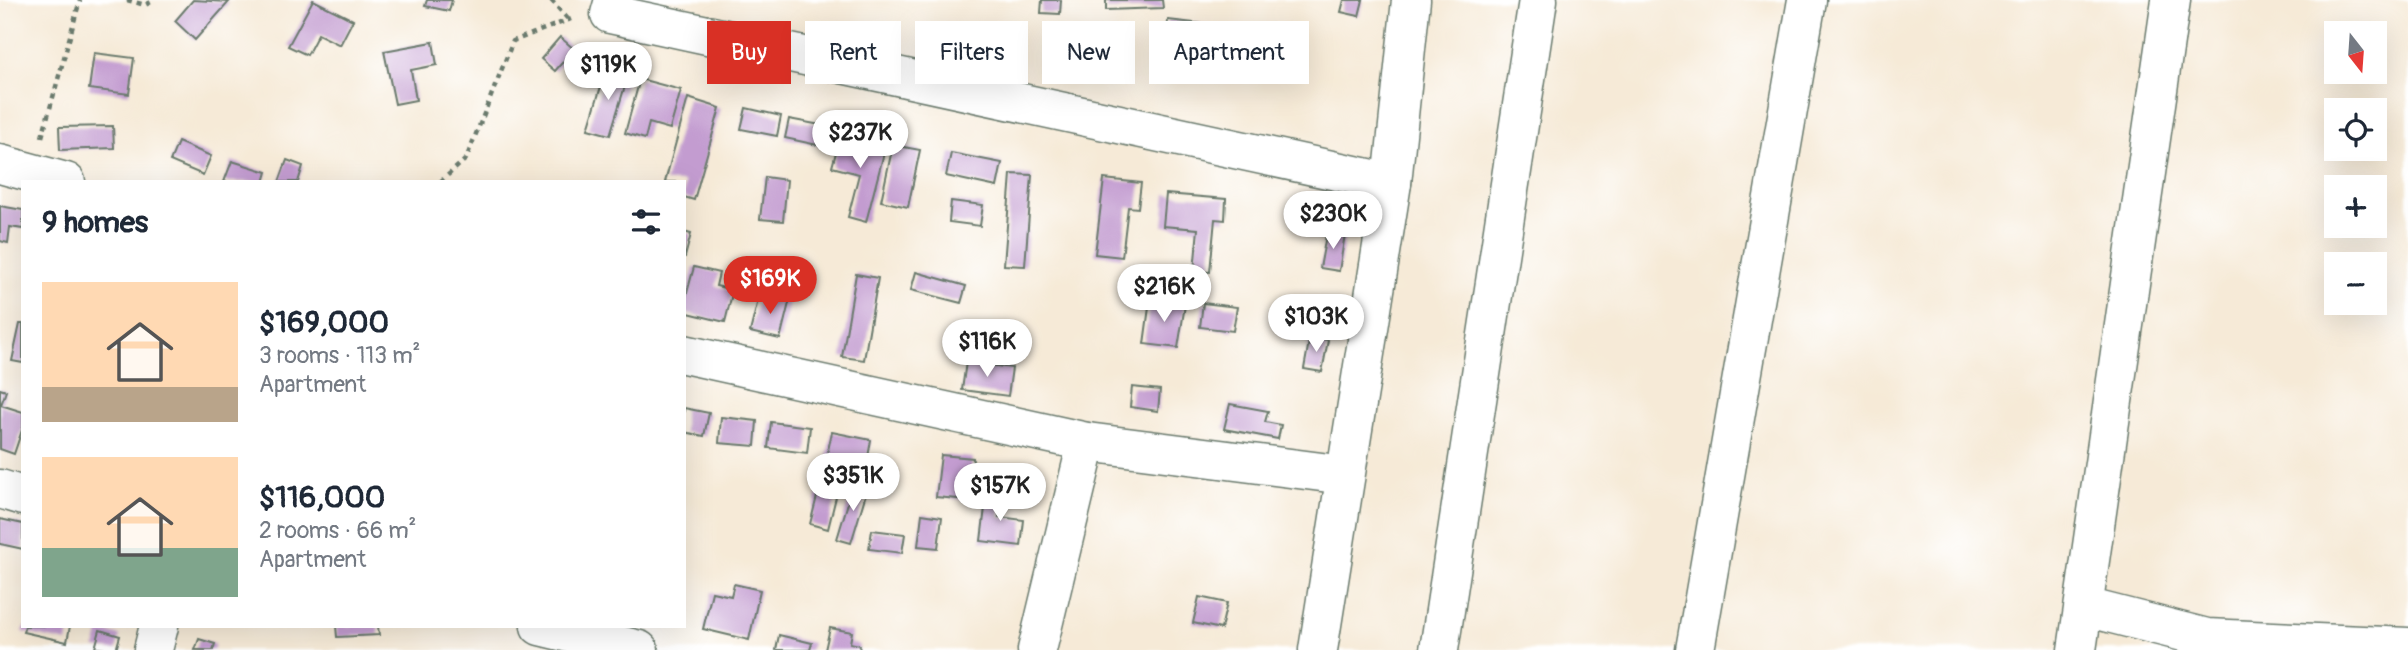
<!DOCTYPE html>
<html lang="en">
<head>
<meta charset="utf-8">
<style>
	:root { --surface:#fff; --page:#f2f2f3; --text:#1f2937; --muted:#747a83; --accent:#d93025 }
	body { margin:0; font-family:Pangolin,sans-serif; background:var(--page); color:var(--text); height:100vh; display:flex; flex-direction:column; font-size:26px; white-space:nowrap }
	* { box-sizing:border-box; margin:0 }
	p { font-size:23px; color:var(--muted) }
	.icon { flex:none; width:38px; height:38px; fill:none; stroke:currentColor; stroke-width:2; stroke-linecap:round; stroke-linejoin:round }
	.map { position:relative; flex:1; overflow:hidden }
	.side { position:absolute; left:21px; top:180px; width:665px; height:448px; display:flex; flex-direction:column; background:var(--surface); border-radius:0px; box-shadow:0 7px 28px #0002 }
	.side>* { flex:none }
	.hud { position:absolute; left:707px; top:21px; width:665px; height:63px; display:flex; gap:14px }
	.needle { width:46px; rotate:163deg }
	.buttons { position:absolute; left:2324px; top:21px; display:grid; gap:14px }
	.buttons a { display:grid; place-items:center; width:63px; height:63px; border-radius:0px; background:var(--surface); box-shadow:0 7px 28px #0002; font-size:35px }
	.price { position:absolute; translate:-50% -60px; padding:0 16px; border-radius:24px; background:#fff; color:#222; font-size:23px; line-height:46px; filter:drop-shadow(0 2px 4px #0008) }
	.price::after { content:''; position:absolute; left:50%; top:42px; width:21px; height:16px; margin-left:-10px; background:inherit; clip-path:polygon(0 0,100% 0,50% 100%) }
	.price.current { background:var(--accent); color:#fff }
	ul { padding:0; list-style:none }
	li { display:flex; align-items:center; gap:21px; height:175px; padding:0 21px }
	li span { display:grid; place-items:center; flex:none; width:196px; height:140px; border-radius:0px; color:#555 }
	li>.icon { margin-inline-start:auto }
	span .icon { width:84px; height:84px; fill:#fffc; stroke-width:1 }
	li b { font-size:30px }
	h2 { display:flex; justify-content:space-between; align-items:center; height:84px; padding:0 21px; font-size:30px }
	.tag { padding:0 24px; border-radius:0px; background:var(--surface); box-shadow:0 7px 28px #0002; font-size:24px; line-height:63px }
	.tag.current { background:var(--accent); color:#fff }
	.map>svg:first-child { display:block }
	.building { fill:#c39cd0 }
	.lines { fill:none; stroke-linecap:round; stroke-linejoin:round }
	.minor-casing { stroke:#6a7a6d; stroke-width:41 }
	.path { stroke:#6a7a6d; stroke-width:4.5; stroke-dasharray:5 5; stroke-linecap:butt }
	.minor { stroke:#fff; stroke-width:38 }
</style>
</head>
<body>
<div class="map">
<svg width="2408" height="650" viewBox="0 0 2408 650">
	<rect width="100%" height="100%" fill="#fff"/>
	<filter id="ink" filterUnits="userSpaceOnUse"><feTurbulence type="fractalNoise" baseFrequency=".0143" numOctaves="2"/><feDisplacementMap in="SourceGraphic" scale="14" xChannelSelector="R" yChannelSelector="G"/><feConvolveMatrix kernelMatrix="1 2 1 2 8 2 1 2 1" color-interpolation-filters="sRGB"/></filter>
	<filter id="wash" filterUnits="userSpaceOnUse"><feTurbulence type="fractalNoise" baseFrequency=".00686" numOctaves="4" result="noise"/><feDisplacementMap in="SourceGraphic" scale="28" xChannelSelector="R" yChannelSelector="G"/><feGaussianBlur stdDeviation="1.57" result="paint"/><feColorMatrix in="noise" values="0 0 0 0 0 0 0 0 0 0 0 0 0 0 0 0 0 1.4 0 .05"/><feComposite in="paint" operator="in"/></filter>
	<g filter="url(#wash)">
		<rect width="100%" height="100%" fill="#f6ead7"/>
		<g id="blocks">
			<g class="building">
				<polygon points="193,0 229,2 195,40 175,21"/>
				<polygon points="313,0 353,20 340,45 318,34 307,55 288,46"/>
				<polygon points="427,0 452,0 449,11 425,6"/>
				<polygon points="1042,0 1061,0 1060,14 1041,13"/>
				<polygon points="1106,0 1162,0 1163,8 1106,10"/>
				<polygon points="1344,0 1363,0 1359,16 1341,12"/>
				<polygon points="1168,20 1211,25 1209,50 1165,46"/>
				<polygon points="560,37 574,49 555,71 541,59"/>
				<polygon points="433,42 437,65 411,70 416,100 395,104 384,51"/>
				<polygon points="94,53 134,58 129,94 89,89"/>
				<polygon points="606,70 628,76 610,135 588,129"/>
				<polygon points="640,79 681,90 670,129 649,123 645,139 625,133"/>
				<polygon points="688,98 720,108 694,200 684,197 684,182 665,182"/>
				<polygon points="746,108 781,116 777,136 741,129"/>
				<polygon points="789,119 826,126 822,146 785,138"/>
				<polygon points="113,126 114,148 60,150 59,127"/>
				<polygon points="841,134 886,145 866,222 848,217 859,174 832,167"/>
				<polygon points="178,142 211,156 203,175 170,161"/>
				<polygon points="893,145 920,150 908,207 881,201"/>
				<polygon points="951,153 1002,163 997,187 946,176"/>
				<polygon points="287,160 303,166 298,182 279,182"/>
				<polygon points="232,161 267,172 264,182 224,182"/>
				<polygon points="1011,174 1032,175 1025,266 1004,265"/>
				<polygon points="765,177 787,180 783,221 760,219"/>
				<polygon points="1104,179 1141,183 1138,208 1128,207 1122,257 1095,254"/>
				<polygon points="1166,194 1226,199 1225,220 1215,219 1210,272 1194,271 1198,229 1163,226"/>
				<polygon points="951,201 983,205 980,226 949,222"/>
				<polygon points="0,206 23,210 23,229 10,227 8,243 0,241"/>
				<polygon points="1327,230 1345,234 1339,271 1320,268"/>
				<polygon points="684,232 691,234 685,257 684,257"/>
				<polygon points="694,267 719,273 716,286 733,290 725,322 684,312 684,304"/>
				<polygon points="916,272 966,286 961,303 911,290"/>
				<polygon points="856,274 878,278 864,360 842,357"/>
				<polygon points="760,292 790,299 780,339 750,332"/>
				<polygon points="1150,300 1185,305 1178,348 1144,344"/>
				<polygon points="1203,303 1237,307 1233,331 1200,327"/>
				<polygon points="20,324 23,324 23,363 12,361"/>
				<polygon points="1310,336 1328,340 1322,372 1304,369"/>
				<polygon points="966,362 1012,368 1008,396 962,390"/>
				<polygon points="1132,387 1160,390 1158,411 1130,407"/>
				<polygon points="0,389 6,391 1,405 23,412 23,427 14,454 0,449"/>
				<polygon points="1230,404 1268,411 1265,422 1281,425 1278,439 1224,429"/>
				<polygon points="684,408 709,413 704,436 684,432"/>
				<polygon points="721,417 757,421 755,446 719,443"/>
				<polygon points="771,422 810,427 807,453 768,448"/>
				<polygon points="832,432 871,440 867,463 827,455"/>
				<polygon points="941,455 973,458 969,500 936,497"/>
				<polygon points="824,469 842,473 828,529 810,524"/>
				<polygon points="854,483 868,487 851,543 837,539"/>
				<polygon points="987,491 1003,493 999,517 1024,520 1021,546 981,541"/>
				<polygon points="922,514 942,517 938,548 918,546"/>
				<polygon points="0,519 23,524 23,549 0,544"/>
				<polygon points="872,530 905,534 902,553 869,549"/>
				<polygon points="734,584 760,590 749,640 703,629 712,592 731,596"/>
				<polygon points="1199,597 1227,603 1221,629 1193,623"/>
				<polygon points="25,626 70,626 67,642 23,632"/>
				<polygon points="336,626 378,626 379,635 337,637"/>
				<polygon points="830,628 852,632 850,643 860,645 859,650 825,650"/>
				<polygon points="100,630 120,636 116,650 95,648"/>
				<polygon points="779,635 812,643 810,650 776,650"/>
				<polygon points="199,639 215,644 213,650 195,650"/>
			</g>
		</g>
	</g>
	<g filter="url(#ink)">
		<use href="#blocks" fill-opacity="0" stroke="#6a7a6d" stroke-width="2"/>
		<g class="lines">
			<defs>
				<g id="minor">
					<polyline points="614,0 610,14 1392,183"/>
					<polyline points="0,164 66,182"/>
					<polyline points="684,354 1087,442 1345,475"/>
					<polyline points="0,489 23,496"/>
					<polyline points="2085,607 2207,638 2408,647"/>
					<polyline points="540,626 639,650"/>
					<polyline points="153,650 159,626"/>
					<polyline points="1037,650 1087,442"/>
					<polyline points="1318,650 1392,183 1411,0"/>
					<polyline points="1439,650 1538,0"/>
					<polyline points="1695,650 1807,0"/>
					<polyline points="2077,650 2171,0"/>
				</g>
			</defs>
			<use href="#minor" class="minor-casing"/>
			<g class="path">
				<polyline points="127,0 145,5 155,0"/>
				<polyline points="551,0 568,19"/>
				<polyline points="42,137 80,0"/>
				<polyline points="440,182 466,159 513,41 571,19"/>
			</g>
			<use href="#minor" class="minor"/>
		</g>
	</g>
</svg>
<div class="buttons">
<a><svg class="needle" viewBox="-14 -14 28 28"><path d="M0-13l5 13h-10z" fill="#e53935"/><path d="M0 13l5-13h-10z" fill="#747a83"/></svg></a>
<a><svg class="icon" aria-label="locate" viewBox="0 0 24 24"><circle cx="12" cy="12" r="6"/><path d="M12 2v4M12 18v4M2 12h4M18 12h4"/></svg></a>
<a>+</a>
<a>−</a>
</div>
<b class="price" style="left:608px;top:102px">$119K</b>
<b class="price" style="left:860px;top:170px">$237K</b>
<b class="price" style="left:1333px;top:251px">$230K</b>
<b class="price current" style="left:770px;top:316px">$169K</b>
<b class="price" style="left:1164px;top:324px">$216K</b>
<b class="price" style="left:1316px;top:354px">$103K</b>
<b class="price" style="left:987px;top:379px">$116K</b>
<b class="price" style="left:853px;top:513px">$351K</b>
<b class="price" style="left:1000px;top:523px">$157K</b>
<div class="hud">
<a class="tag current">Buy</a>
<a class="tag">Rent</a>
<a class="tag">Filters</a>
<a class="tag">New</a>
<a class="tag">Apartment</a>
</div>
<section class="side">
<h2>9 homes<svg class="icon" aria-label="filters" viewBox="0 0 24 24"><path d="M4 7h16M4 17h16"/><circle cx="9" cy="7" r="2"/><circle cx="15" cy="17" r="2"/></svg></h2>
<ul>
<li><span style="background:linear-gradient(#ffd9b3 75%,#b9a48a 0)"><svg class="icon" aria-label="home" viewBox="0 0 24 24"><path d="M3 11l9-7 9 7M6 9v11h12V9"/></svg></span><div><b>$169,000</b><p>3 rooms · 113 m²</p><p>Apartment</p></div></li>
<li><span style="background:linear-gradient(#ffd9b3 65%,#7fa58c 0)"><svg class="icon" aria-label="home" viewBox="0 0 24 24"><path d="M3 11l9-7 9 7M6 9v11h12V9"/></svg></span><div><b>$116,000</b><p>2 rooms · 66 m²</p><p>Apartment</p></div></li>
</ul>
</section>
</div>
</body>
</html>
